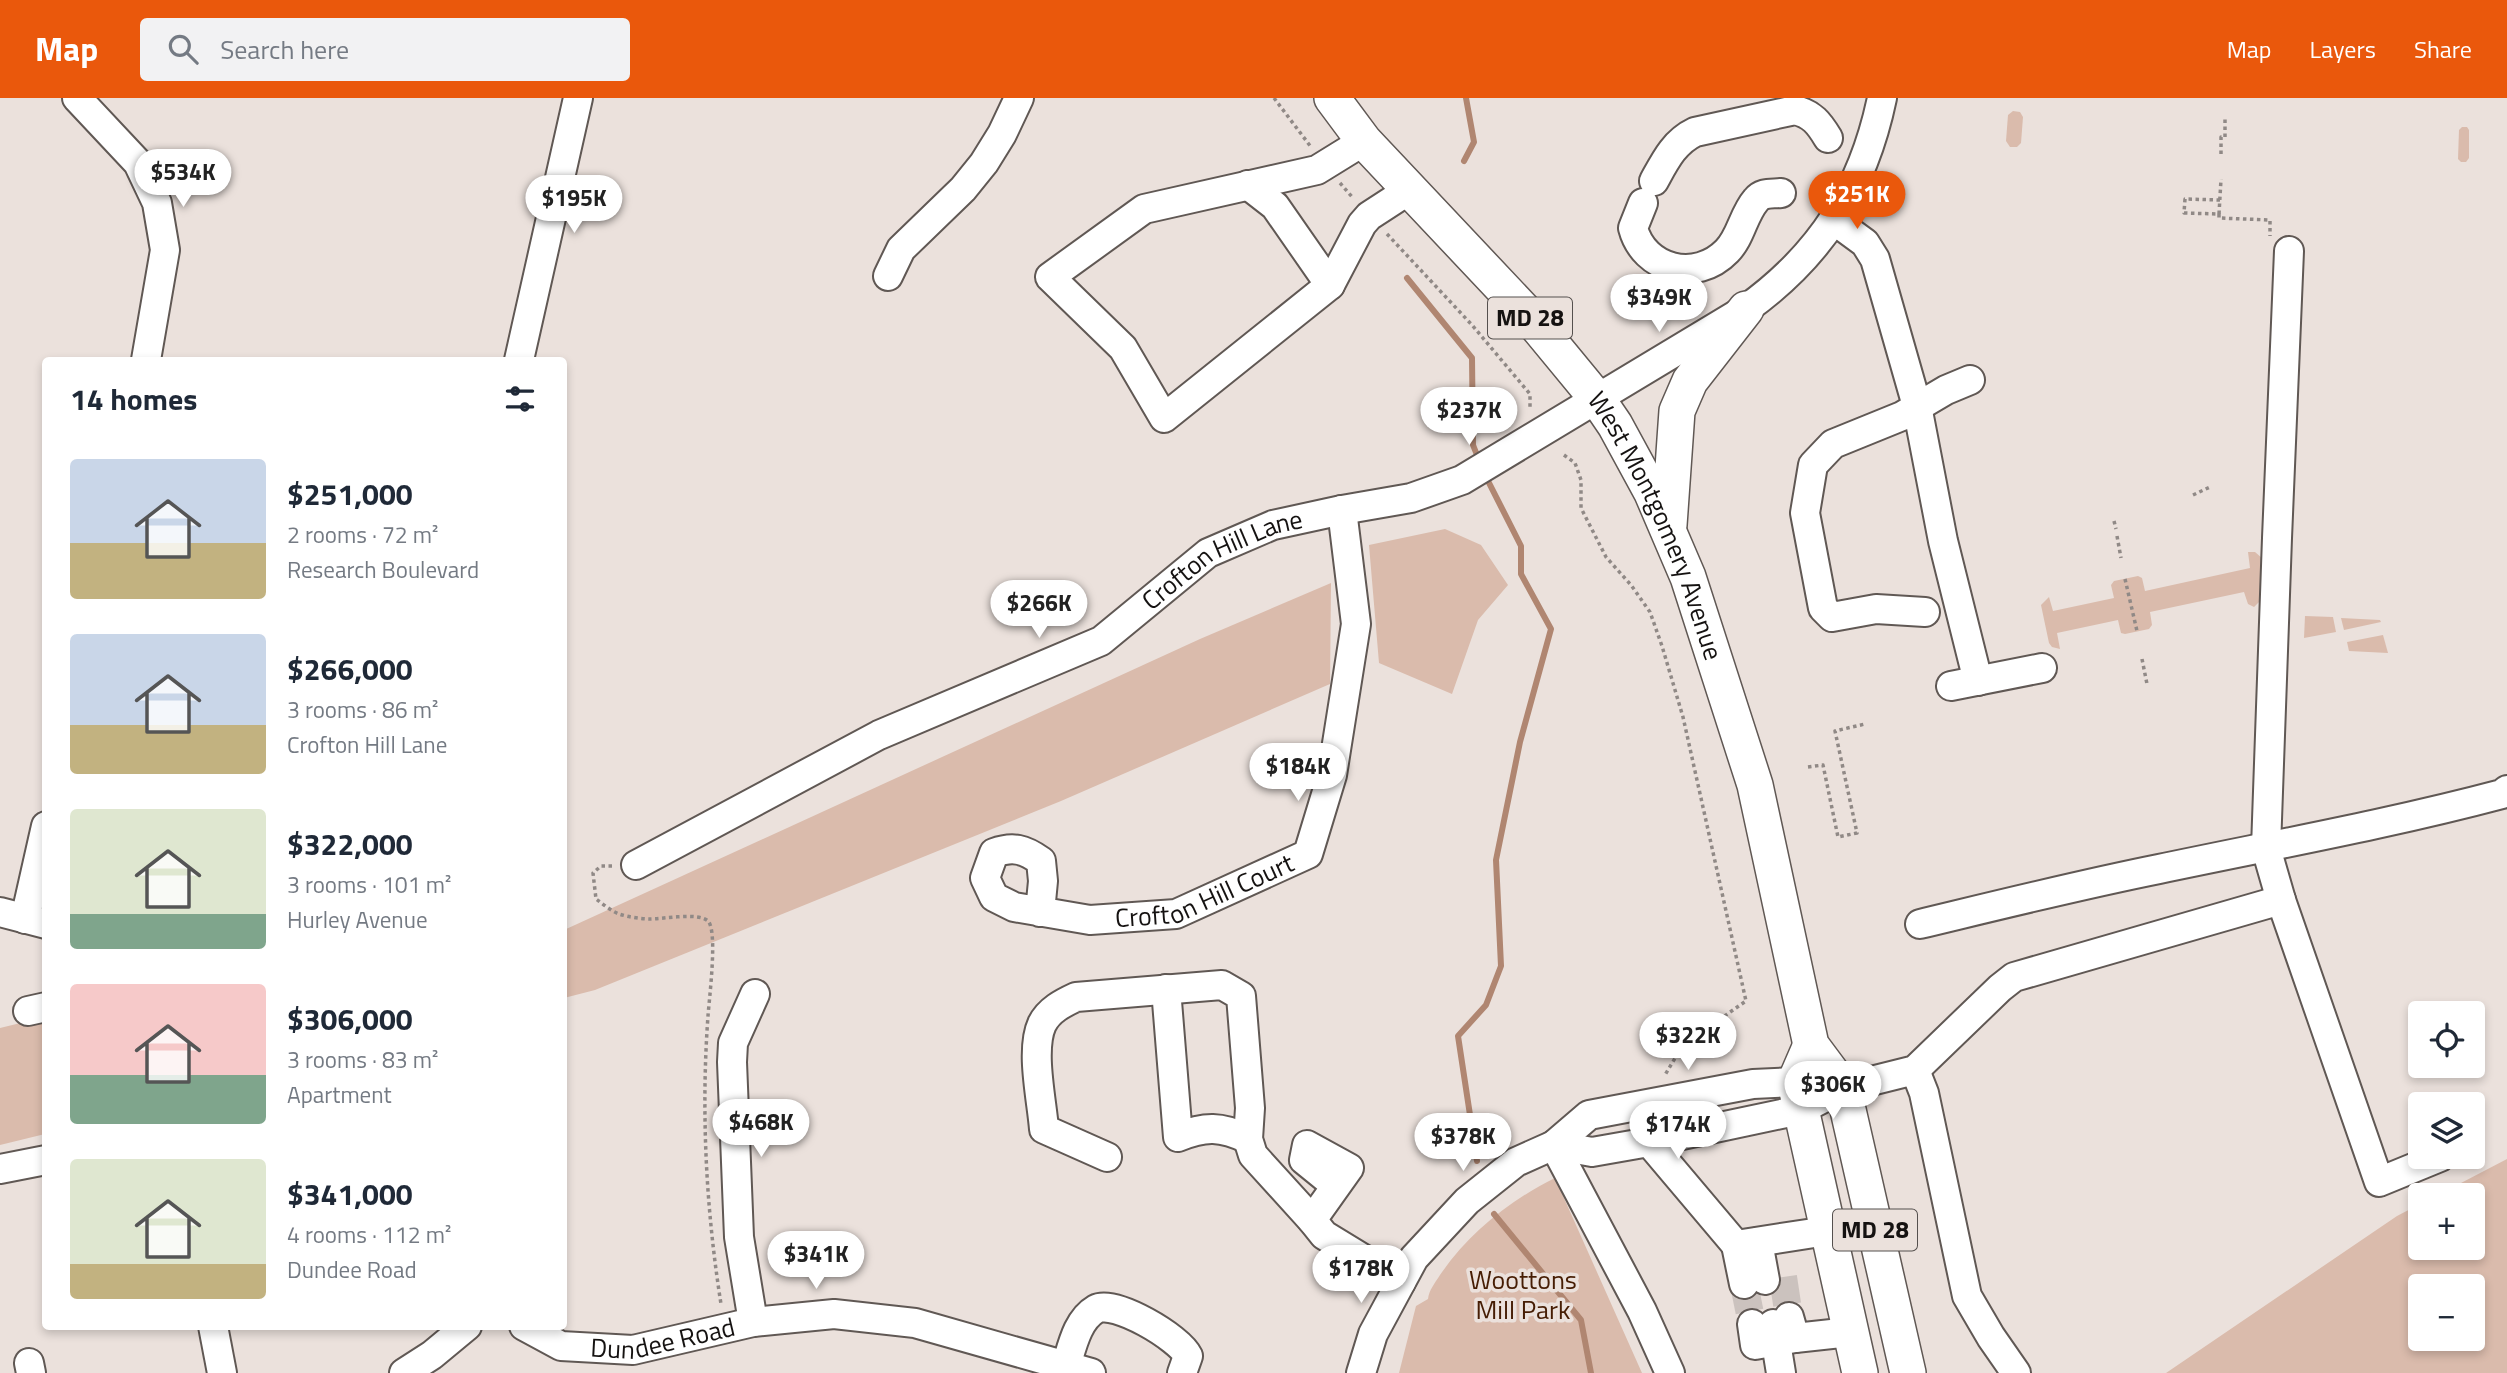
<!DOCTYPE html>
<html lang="en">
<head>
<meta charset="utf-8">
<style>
	:root { --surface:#fff; --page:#f2f2f3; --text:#1f2937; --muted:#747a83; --accent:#ea580c }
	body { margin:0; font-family:"Titillium Web",sans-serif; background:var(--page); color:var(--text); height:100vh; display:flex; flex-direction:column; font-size:26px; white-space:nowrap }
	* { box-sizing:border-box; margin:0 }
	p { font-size:23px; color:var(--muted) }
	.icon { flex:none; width:38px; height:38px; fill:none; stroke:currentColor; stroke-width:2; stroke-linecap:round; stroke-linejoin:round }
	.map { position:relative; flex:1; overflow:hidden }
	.side { position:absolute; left:42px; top:259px; width:525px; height:973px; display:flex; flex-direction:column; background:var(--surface); border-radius:7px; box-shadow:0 4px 10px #0003 }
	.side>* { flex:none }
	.controls { position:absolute; left:2408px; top:903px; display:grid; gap:14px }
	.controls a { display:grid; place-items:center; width:77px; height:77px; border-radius:7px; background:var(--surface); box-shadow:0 4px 10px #0003; font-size:35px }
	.price { position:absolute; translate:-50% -60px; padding:0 16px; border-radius:24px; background:#fff; color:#222; font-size:23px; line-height:46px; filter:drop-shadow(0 2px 4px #0008) }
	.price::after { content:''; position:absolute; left:50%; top:42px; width:21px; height:16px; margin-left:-10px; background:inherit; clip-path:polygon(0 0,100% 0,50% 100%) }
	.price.current { background:var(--accent); color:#fff }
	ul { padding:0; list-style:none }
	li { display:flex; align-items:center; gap:21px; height:175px; padding:0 28px }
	li span { display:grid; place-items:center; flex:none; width:196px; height:140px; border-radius:7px; color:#555 }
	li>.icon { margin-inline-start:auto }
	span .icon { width:84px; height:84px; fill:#fffc; stroke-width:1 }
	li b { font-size:30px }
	h2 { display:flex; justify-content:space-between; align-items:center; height:84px; padding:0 28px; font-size:30px }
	header { display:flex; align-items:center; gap:42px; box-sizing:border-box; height:98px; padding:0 35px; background:var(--accent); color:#fff }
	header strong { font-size:33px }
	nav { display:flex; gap:38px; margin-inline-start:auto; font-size:24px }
	.search { width:490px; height:63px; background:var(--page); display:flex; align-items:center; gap:18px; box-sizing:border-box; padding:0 24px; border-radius:7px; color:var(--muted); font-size:26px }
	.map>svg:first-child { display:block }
	.green { fill:#dabbac; fill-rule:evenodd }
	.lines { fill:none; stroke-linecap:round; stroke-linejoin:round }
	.stream { stroke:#b08671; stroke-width:6 }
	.minor-tunnel { stroke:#cbc2be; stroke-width:28; stroke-dasharray:28 14; stroke-linecap:butt }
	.minor-casing { stroke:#605854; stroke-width:32 }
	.major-casing { stroke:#605854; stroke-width:38 }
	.path { stroke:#908986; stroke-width:3.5; stroke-dasharray:3.5 3.5; stroke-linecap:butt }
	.minor { stroke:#fff; stroke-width:28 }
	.major { stroke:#fff; stroke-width:35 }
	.labels { text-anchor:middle; stroke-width:7; stroke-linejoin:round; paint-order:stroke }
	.shield { fill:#ebe1dc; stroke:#55504e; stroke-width:2 }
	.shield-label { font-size:24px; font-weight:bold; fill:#151211 }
	.street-label { font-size:26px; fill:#151211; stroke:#ebe1dc }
	.park-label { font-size:26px; fill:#461d04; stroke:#ebe1dc }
</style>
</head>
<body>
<header>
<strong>Map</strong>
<div class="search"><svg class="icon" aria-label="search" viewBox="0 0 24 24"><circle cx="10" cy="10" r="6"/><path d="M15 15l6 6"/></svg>Search here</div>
<nav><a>Map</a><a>Layers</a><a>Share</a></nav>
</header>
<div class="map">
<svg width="2507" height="1275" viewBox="0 0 2507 1275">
	<rect width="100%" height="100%" fill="#ebe1dc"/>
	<g class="green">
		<polygon points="2013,13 2020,14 2023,19 2021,45 2017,49 2010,49 2006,43 2008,17"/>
		<polygon points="2462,29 2467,29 2469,32 2469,60 2466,64 2461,64 2458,61 2459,32"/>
		<polygon points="1445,431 1481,447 1508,487 1478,522 1452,596 1379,565 1369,447"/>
		<polygon points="2248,454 2255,454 2263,461 2260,503 2254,509 2248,506 2244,494 2150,514 2152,527 2149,531 2125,536 2121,535 2118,522 2057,535 2060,551 2052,549 2049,545 2041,507 2049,499 2053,513 2114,500 2111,487 2114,483 2138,478 2142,480 2145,493 2250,470"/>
		<polygon points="1331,485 1330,586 1061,703 595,892 564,900 564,832 1200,541"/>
		<polygon points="2305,518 2333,519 2336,534 2304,540"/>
		<polygon points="2341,520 2380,522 2381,524 2344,532"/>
		<polygon points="2383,537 2388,555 2349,553 2347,544"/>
		<polygon points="45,919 45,1036 0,1047 0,930"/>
		<path d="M2507 1061V1275H2166L2397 1118 2420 1106V1150H2473V1097H2438ZM2420 1188H2473V1241H2420Z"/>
		<path d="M1555 1080 1642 1275H1399L1416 1208 1428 1201C1429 1192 1435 1185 1440 1177 1468 1136 1510 1102 1555 1080Z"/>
	</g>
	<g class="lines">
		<g class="stream">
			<polyline points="1464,63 1474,44 1466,0"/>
			<polyline points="1407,180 1472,260 1473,347 1479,362"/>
			<polyline points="1477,1063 1458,938 1486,907 1501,868 1496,762 1520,644 1551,531 1521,476 1521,448 1484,375"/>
			<polyline points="1494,1116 1581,1222 1591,1275"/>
		</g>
		<g class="minor-tunnel">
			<polyline points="1783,1179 1789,1219"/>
			<polyline points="1744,1186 1752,1226"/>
		</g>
		<defs>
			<g id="minor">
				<polyline points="77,0 138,65 157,105 165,152 146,262"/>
				<polyline points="1364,43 1317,72 1144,111 1050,179 1123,250 1164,320 1330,187 1362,126 1369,118 1409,92"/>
				<path d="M1654 83C1665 63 1674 44 1695 34L1795 12C1812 16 1819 25 1828 40"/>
				<polyline points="1248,87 1275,108 1330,187"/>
				<path d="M1643 105 1633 130C1644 172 1696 185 1727 153 1741 139 1743 117 1756 102 1762 94 1771 96 1781 95"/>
				<polyline points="1835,123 1865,145 1875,161 1917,308 1943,443 1978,583"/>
				<polyline points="2289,153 2277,440 2266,750 2281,802 2379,1084 2440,1059"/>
				<polyline points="888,178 901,151 963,91 984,65 1002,36 1019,0"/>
				<polyline points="519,262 578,0"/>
				<polyline points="1925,514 1876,511 1832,519 1823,510 1805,415 1813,367 1833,346 1902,318 1946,292 1970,282"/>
				<polyline points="1951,588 2042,570"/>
				<path id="s1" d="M636 767 879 637 1101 543 1208 455 1273 427 1342 412 1411 400 1462 382 1746 211C1821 157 1863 91 1882 0"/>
				<polyline points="0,814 46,826"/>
				<path id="s2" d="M1040 814 1043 783 1041 763C1024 751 1013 748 994 755L985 780 994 799 1014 809 1090 822 1176 816 1308 756 1332 677 1356 526 1342 412"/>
				<polyline points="25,821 46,728"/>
				<path d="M1920 826C1999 807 2079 787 2159 771 2273 747 2389 726 2502 696L2507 692"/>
				<path d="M1166 891 1178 1039C1205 1028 1221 1028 1248 1041"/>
				<polyline points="28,913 46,909"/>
				<polyline points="1915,972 1924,995 1967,1198 1991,1239 2016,1275"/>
				<polyline points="1649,1044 1736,1147 1827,1133"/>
				<polyline points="1554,1047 1592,1054 1649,1044 1800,1012 1843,990 1915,972 2000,890 2014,879 2281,802"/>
				<polyline points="1554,1047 1642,1213 1670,1275"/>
				<path d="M1107 1059 1044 1031C1042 1003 1030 952 1042 926 1049 912 1063 905 1076 899L1222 887 1241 898 1250 1010 1248 1041 1253 1057 1312 1122"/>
				<polyline points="0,1071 46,1062"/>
				<polyline points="1336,1088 1304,1062 1307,1047 1349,1070 1312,1122 1324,1137 1401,1184"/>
				<polyline points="1758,1144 1765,1182"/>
				<polyline points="1736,1147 1744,1186"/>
				<polyline points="753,1224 739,1139 732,964 733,945 755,896"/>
				<polyline points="1752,1226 1755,1247 1795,1240 1789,1219"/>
				<polyline points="1773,1226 1781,1275"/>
				<polyline points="213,1228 222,1275"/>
				<path id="s3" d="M524 1228 561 1248 633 1252 753 1224 834 1216 915 1225 1091 1275"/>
				<polyline points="1795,1240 1850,1234"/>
				<polyline points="29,1265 31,1275"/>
				<path d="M1066 1268C1072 1249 1077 1222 1096 1211 1114 1201 1180 1240 1188 1258L1182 1275"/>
				<polyline points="404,1275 432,1257 467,1228"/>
				<polyline points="1361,1275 1373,1236 1414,1160 1467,1103 1516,1064 1554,1047 1589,1017 1753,986 1795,984 1816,987"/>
			</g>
			<g id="major">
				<path id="s4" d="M1332 0 1364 43 1528 217 1598 302 1615 327 1652 395 1688 479 1755 687 1811 947 1843 990 1908 1275"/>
				<polyline points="1669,427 1677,313 1690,283 1746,211"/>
				<polyline points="1811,947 1795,984 1860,1275"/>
			</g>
		</defs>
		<use href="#minor" class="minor-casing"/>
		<use href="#major" class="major-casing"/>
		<g class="path">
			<polyline points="1274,0 1311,49"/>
			<polyline points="2221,56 2221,39 2225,39 2225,21"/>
			<polyline points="1340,85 1353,100"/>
			<polyline points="2220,102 2185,101 2184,115 2219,116 2219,120 2270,122 2270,138"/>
			<polyline points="2219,116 2221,81"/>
			<polyline points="1387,136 1472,227 1530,296 1530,311"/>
			<polyline points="1564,357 1575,365 1581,382 1581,410 1606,459 1631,487 1650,514 1662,548 1683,619 1746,903 1683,947 1665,977"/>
			<polyline points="2193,397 2210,389"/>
			<polyline points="2114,423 2116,431"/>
			<polyline points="2117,438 2121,460"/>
			<polyline points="2125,481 2137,533"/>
			<polyline points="2142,561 2147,586"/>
			<polyline points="1808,669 1823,667 1838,739 1857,735 1835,633 1865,626"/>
			<path d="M612 768H601L593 775 596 801C603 806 611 813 619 816 628 819 641 821 650 821 664 821 698 814 708 823 718 833 709 902 708 918 701 1014 706 1111 721 1206"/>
		</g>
		<use href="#minor" class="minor"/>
		<use href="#major" class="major"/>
	</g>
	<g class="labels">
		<g class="shield">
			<rect x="1488" y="199.5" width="84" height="41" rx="5"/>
			<rect x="1833" y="1111.5" width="84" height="41" rx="5"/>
		</g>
		<g class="shield-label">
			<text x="1530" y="228">MD 28</text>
			<text x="1875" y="1140">MD 28</text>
		</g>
		<g class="street-label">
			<text dy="9" stroke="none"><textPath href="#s4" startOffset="542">West Montgomery Avenue</textPath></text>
			<text dy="9" stroke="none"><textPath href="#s1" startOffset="665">Crofton Hill Lane</textPath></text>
			<text dy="9" stroke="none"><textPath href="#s2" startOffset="368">Crofton Hill Court</textPath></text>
			<text dy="9" stroke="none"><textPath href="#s3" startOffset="145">Dundee Road</textPath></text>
		</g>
		<g class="park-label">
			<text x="1523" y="1191">Woottons<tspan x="1523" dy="30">Mill Park</tspan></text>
		</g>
	</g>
</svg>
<div class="controls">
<a><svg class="icon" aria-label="locate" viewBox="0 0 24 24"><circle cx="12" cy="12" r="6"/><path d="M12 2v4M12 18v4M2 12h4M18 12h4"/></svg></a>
<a><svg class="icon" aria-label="layers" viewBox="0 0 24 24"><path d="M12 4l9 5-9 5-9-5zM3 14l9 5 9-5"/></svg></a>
<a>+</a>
<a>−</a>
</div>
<b class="price" style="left:183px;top:111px">$534K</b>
<b class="price current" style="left:1857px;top:133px">$251K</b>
<b class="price" style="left:574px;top:137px">$195K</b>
<b class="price" style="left:1659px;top:236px">$349K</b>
<b class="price" style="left:1469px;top:349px">$237K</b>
<b class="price" style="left:1039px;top:542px">$266K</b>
<b class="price" style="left:1298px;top:705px">$184K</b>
<b class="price" style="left:1688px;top:974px">$322K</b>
<b class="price" style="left:1833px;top:1023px">$306K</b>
<b class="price" style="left:761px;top:1061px">$468K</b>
<b class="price" style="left:1678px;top:1063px">$174K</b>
<b class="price" style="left:1463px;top:1075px">$378K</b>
<b class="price" style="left:816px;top:1193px">$341K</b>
<b class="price" style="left:1361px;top:1207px">$178K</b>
<section class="side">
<h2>14 homes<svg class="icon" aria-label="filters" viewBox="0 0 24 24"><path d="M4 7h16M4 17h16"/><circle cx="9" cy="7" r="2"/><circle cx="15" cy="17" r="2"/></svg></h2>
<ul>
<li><span style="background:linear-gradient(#c9d6e8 60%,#c2b280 0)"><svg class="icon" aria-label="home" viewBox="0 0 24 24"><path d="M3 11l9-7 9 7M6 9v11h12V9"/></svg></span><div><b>$251,000</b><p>2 rooms · 72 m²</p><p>Research Boulevard</p></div></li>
<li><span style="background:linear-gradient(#c9d6e8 65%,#c2b280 0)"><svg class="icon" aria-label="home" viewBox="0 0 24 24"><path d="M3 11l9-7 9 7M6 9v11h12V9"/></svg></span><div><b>$266,000</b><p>3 rooms · 86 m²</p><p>Crofton Hill Lane</p></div></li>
<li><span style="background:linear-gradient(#dfe7d0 75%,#7fa58c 0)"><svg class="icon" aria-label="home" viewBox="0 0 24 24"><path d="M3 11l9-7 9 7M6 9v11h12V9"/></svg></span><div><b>$322,000</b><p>3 rooms · 101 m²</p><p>Hurley Avenue</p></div></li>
<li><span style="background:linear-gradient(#f6c9c9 65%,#7fa58c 0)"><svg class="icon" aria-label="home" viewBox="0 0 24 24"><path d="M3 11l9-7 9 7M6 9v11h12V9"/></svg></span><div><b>$306,000</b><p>3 rooms · 83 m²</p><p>Apartment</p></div></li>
<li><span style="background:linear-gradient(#dfe7d0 75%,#c2b280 0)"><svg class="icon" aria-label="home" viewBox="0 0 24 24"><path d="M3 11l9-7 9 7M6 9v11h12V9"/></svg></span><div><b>$341,000</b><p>4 rooms · 112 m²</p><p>Dundee Road</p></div></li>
</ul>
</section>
</div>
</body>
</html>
